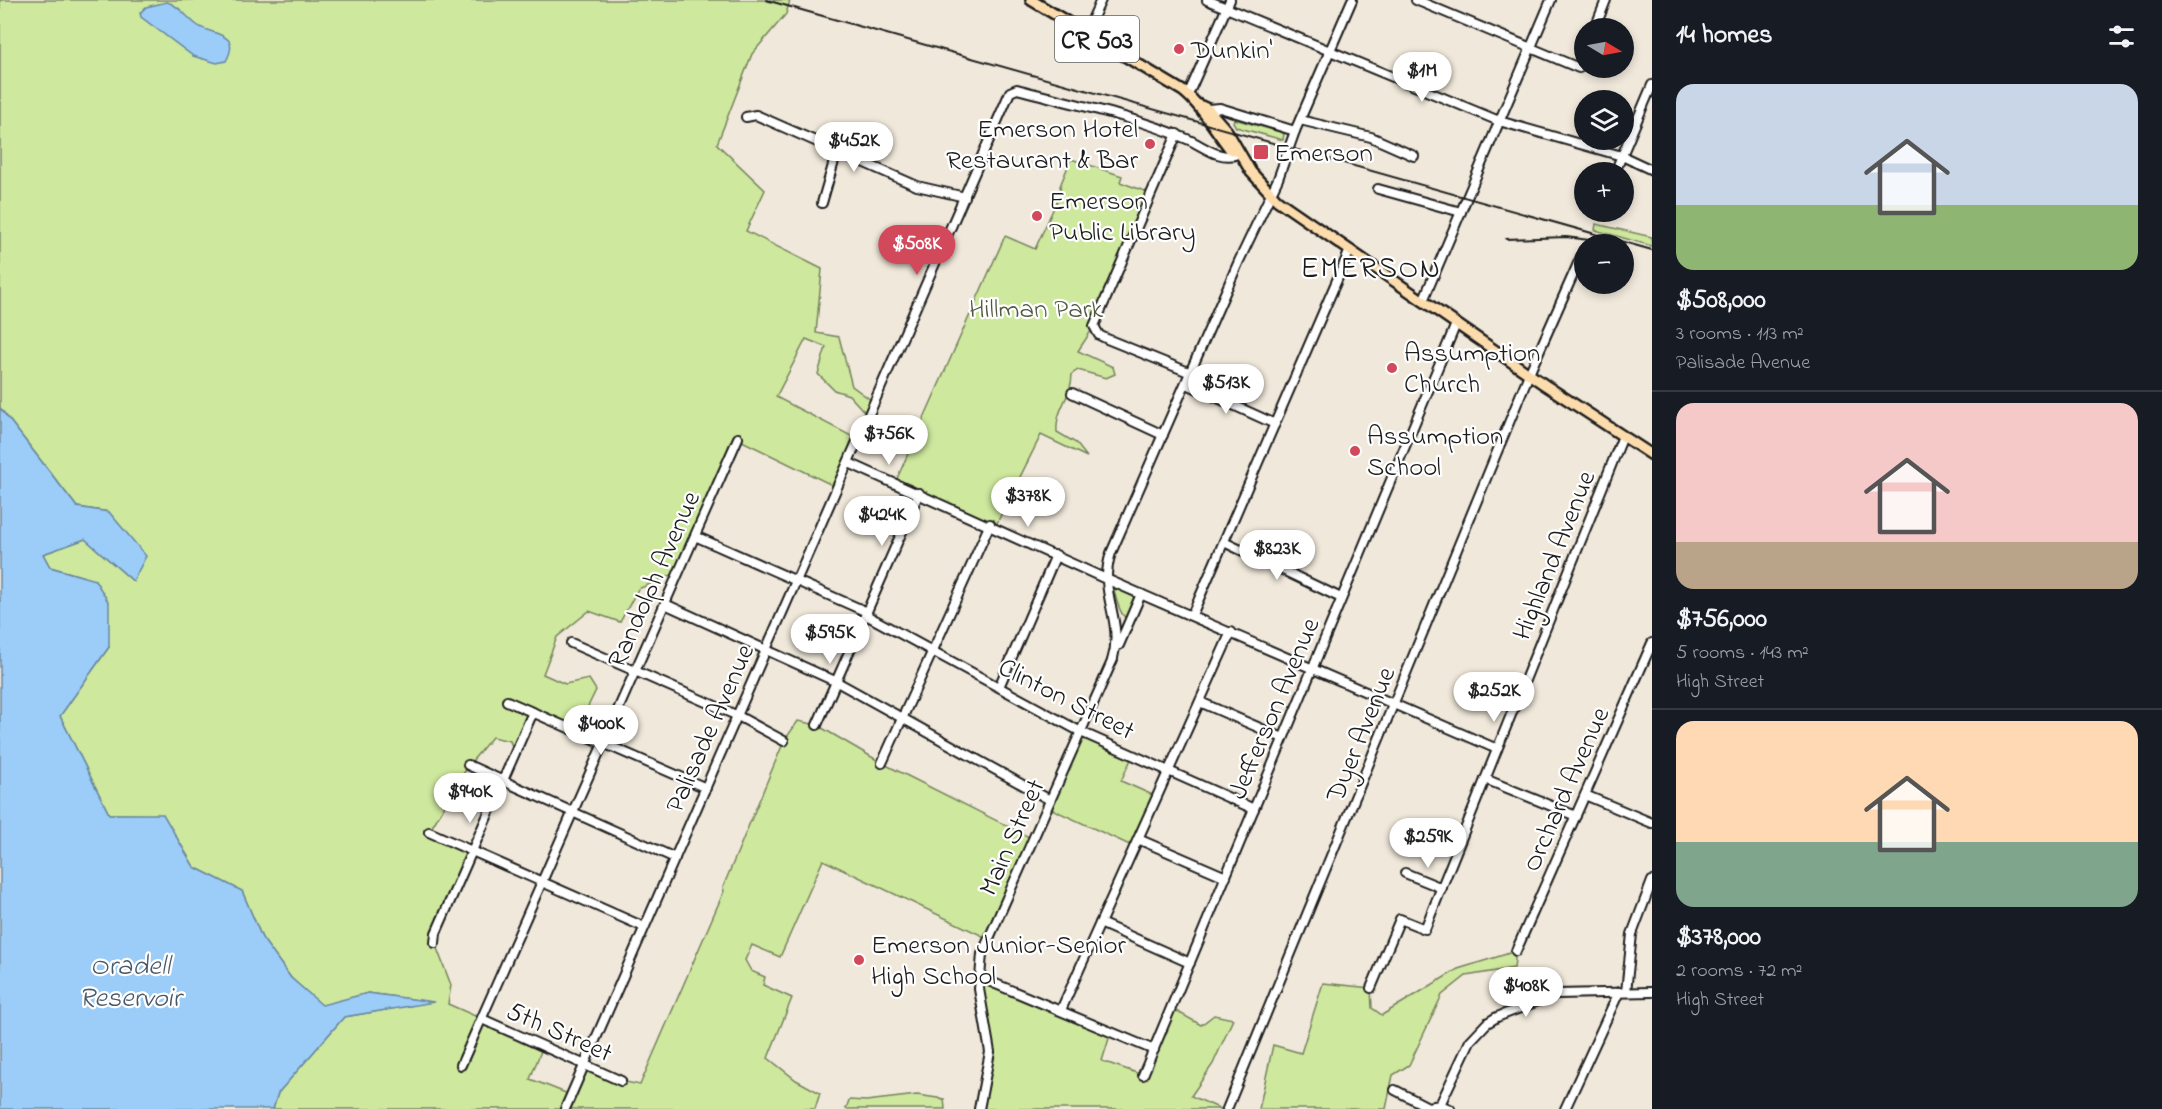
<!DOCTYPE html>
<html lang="en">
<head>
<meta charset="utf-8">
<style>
	:root { --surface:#171b24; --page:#20242c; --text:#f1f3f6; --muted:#9ea1a6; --line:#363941; --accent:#d1495b }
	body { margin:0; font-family:"Indie Flower",sans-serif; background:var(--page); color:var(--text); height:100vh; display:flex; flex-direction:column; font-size:22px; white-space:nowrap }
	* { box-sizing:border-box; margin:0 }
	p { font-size:20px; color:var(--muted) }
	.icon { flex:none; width:33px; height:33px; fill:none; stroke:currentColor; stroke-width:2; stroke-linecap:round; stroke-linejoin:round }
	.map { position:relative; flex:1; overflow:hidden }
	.side { display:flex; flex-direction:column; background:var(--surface); width:510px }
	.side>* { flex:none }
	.needle { width:39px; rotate:100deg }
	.tools { position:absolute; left:1574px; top:18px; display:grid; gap:12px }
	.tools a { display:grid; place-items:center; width:60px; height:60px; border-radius:50%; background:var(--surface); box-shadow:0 3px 9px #0003; font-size:30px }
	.price { position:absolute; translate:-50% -51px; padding:0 14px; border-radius:21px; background:#fff; color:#222; font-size:20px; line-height:39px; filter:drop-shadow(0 2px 3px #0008) }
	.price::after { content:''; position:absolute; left:50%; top:36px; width:18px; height:14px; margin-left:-9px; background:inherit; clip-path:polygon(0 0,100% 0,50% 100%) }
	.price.on { background:var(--accent); color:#fff }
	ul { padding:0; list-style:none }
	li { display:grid; align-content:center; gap:12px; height:318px; padding:0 24px }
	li+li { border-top:2px solid var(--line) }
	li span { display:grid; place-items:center; height:186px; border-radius:18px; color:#555 }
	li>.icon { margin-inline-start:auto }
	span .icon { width:108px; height:108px; fill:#fffc; stroke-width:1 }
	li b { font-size:26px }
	h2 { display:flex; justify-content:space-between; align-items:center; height:72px; padding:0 24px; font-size:26px }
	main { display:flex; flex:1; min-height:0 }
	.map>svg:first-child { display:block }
	.green { fill:#cee89e; stroke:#75825d; stroke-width:1.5 }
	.water { fill:#9bcdf8; stroke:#6886a0; stroke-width:1.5 }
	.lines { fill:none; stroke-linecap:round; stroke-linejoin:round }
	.minor-casing { stroke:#1c1c1c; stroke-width:12 }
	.major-casing { stroke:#1c1c1c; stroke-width:14 }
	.minor { stroke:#fff; stroke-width:8 }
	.major { stroke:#fcdcac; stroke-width:9 }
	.rail { stroke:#1c1c1c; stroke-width:2 }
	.poi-dot { fill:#d1495b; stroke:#fff; stroke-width:2 }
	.labels { text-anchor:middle; stroke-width:4.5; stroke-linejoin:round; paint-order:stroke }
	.shield { fill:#fff; stroke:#606060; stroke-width:1.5 }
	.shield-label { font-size:26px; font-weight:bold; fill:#1c1c1c }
	.poi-label { font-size:27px; fill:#1c1c1c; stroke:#fff; text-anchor:start }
	.park-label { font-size:27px; fill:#515943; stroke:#fff }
	.street-label { font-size:27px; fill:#1c1c1c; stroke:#fff }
	.water-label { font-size:28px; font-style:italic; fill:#485a69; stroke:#fff }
	.quarter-label { font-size:30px; letter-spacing:1.5px; fill:#1c1c1c; stroke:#fff }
</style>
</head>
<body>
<main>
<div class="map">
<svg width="1652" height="1109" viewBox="0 0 1652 1109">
	<rect width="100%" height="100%" fill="#f0e8da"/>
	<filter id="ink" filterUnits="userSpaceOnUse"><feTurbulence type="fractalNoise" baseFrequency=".0167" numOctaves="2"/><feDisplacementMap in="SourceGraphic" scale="12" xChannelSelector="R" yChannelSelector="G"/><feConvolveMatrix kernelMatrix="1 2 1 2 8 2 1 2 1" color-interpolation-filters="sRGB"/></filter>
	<g filter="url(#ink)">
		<g class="green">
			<polygon points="0,0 790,0 786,14 752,54 717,144 765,190 746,231 822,269 816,333 839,337 852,386 875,403 869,417 849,395 834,390 818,374 826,347 806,339 776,397 859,440 838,488 738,439 679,572 638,589 620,622 589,611 557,637 543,674 565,684 589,679 596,690 576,731 533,713 515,755 510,741 492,737 468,766 429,832 472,851 435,943 451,985 448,1004 543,1046 530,1079 571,1095 584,1064 621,1081 640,1085 724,891 723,887 784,741 798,721 817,725 882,763 1033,839 986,944 983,936 823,860 780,957 752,945 745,960 751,971 765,977 763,985 792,998 768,1058 796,1080 820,1093 815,1109 273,1109 278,1093 344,1017 431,1002 368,993 322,1006 291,978 262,938 242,891 194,867 163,815 109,814 60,716 109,647 95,580 50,567 43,554 85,539 133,581 109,512 77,507 0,408"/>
			<polygon points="1234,119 1284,133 1283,140 1236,127 1233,122"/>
			<path d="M1071 159 1122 176 1120 182 1150 193 1093 328 1078 351 1113 367 1115 374 1106 378 1078 370 1072 374C1072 397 1055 409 1057 432L1076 443 1087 457 1041 435 995 527 895 483 1005 236 1035 249 1061 192 1060 186Z"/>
			<polygon points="1596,224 1652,237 1652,246 1595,230"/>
			<path d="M1119 589 1136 598 1127 619C1120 615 1116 599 1114 590Z"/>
			<polygon points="1081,732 1133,755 1121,781 1157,797 1134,847 1047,807"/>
			<polygon points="1516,951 1514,968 1466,976 1442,995 1409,1065 1393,1075 1386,1109 1259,1109 1273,1045 1301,1053 1323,983 1371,988 1372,1008 1382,1015 1458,969"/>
			<polygon points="979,977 1111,1032 1102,1061 1143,1075 1171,1008 1201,1025 1214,1015 1233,1019 1213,1064 1191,1096 1221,1109 979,1109 989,1064"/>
			<polygon points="917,1095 944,1099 945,1109 846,1109 849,1100 866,1101"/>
		</g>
		<g class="water">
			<path d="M167 2C179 5 187 18 197 25 209 35 243 31 226 61L217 63 193 56 141 17 140 13 146 7Z"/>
			<polygon points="0,408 77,507 109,512 146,556 133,581 85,539 43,554 50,567 95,580 109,603 109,647 60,716 109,814 163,814 194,867 242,891 262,938 291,978 322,1005 368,993 434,1002 344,1017 278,1093 273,1109 0,1109"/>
		</g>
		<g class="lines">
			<defs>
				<g id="minor">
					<polyline points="1207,0 1499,121 1622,156 1652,170"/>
					<polyline points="1416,0 1579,68 1584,55"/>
					<polyline points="1595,28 1606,0"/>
					<polyline points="1086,33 1101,0"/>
					<polyline points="1188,95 1230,0"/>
					<polyline points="1208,109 1220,108 1295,131"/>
					<polyline points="746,117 756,115 917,186 965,197"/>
					<polyline points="1300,120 1371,137 1414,156"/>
					<polyline points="1177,134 1094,326 1099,335 1107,339 1191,373"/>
					<polyline points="1615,172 1652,85"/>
					<polyline points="1378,189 1461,212"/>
					<polyline points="822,203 837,151"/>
					<polyline points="1423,301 1551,0"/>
					<polyline points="1187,384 1275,424"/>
					<polyline points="1072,393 1163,435"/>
					<polyline points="849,463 1106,579 1497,749"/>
					<polyline points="695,536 867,612"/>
					<polyline points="1224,542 1341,598"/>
					<polyline points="665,604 837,682 1050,800"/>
					<polyline points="866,615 1081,732 1254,809"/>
					<polyline points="1192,615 1350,250"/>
					<polyline points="571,643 738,716 784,741"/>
					<polyline points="1119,645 1141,594"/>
					<path d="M1112 661C1125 619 1097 595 1111 553L1239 261 1278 179 1295 131 1352 0"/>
					<polyline points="999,687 1056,555"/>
					<polyline points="507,701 706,788"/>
					<polyline points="1200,702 1283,738"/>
					<polyline points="817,725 919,493"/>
					<polyline points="882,763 990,524"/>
					<polyline points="468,765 675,858"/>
					<polyline points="1485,779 1576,816"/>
					<polyline points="1585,795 1652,823"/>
					<polyline points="429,832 644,927"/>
					<polyline points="1138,839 1226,877"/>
					<polyline points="1405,873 1442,888"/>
					<polyline points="1100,923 1190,963"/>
					<polyline points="435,943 436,933 533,712"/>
					<polyline points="1516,951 1652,643"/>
					<polyline points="979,977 1154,1050"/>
					<polyline points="1371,988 1400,919 1425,929 1623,436"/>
					<polyline points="1626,992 1632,934 1652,881"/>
					<polyline points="1061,1010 1231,632"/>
					<polyline points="482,1019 621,1081"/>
					<polyline points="461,1065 738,438"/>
					<polyline points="1143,1075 1456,324"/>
					<polyline points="1395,1090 1428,1107 1440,1105 1450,1109"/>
					<path d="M565 1109 1010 92 1017 89C1073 104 1133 116 1187 139 1204 146 1219 161 1238 154"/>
					<polyline points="979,1109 990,1052 979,989 982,954 1113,659"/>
					<polyline points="1227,1109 1529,374 1584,250"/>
					<polyline points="1438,1109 1470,1041 1487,1023 1497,1017 1556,994 1652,992"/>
					<polyline points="1565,1109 1619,992"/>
				</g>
				<g id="major">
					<path d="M1031 0 1183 91C1201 105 1215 130 1230 149L1236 151"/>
					<polyline points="1197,104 1208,109 1227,131 1251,172 1277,200 1545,385 1652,455"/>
				</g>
			</defs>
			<use href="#minor" class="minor-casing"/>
			<use href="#major" class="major-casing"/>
			<use href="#minor" class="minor"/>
			<use href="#major" class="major"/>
			<g class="rail">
				<polyline points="766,0 1652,250"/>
				<polyline points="1506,239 1566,237 1589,240"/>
			</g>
		</g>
	</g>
	<g class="poi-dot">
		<circle cx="1179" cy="49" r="6"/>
		<circle cx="1150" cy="144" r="6"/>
		<rect x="1253" y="144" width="16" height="16" rx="3"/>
		<circle cx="1037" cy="216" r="6"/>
		<circle cx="1392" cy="368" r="6"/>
		<circle cx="1355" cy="451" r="6"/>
		<circle cx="859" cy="960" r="6"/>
	</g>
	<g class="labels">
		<rect class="shield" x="1055" y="16" width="84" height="46" rx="4.5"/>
		<g class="shield-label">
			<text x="1097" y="48">CR 503</text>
		</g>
		<g class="poi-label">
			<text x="1191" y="58">Dunkin'</text>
			<text x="1138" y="137" text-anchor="end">Emerson Hotel<tspan x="1138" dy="31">Restaurant &amp; Bar</tspan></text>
			<text x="1274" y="161">Emerson</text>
			<text x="1049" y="209">Emerson<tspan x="1049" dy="31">Public Library</tspan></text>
			<text x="1404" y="361">Assumption<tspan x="1404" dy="31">Church</tspan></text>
			<text x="1367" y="444">Assumption<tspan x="1367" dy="31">School</tspan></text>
			<text x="871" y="953">Emerson Junior-Senior<tspan x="871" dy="31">High School</tspan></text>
		</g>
		<g class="park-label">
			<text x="1036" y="317">Hillman Park</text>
		</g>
		<g class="street-label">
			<text transform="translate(1553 555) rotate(-68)" y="9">Highland Avenue</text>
			<text transform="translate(653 579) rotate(-66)" y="9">Randolph Avenue</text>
			<text transform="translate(1067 698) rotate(27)" y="9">Clinton Street</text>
			<text transform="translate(1273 708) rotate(-67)" y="9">Jefferson Avenue</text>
			<text transform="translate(709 728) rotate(-66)" y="9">Palisade Avenue</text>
			<text transform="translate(1360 734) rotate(-68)" y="9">Dyer Avenue</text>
			<text transform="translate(1565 789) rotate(-66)" y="9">Orchard Avenue</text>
			<text transform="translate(1011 837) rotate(-66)" y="9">Main Street</text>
			<text transform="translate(560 1031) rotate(24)" y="9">5th Street</text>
		</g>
		<g class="water-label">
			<text x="130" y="974">Oradell<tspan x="130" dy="32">Reservoir</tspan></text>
		</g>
		<g class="quarter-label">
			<text x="1371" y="277">EMERSON</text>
		</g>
	</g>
</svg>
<div class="tools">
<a><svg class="needle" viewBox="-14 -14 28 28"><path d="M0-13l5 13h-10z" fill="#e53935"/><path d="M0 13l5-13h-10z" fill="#9ea1a6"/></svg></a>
<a><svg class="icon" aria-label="layers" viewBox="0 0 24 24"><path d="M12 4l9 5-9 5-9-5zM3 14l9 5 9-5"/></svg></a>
<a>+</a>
<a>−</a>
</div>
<b class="price" style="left:1422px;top:103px">$1M</b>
<b class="price" style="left:854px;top:173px">$452K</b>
<b class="price on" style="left:917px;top:276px">$508K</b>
<b class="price" style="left:1226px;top:415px">$513K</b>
<b class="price" style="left:889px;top:466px">$756K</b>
<b class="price" style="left:1028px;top:528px">$378K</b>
<b class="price" style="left:882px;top:547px">$424K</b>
<b class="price" style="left:1277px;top:581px">$823K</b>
<b class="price" style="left:830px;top:665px">$595K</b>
<b class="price" style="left:1494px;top:723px">$252K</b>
<b class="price" style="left:601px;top:756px">$400K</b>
<b class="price" style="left:470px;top:824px">$940K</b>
<b class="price" style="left:1428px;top:869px">$259K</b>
<b class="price" style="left:1526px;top:1018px">$408K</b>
</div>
<section class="side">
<h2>14 homes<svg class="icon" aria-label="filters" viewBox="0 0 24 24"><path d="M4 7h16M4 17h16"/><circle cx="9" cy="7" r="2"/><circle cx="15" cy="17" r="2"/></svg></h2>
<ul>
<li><span style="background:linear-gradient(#c9d6e8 65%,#8fb573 0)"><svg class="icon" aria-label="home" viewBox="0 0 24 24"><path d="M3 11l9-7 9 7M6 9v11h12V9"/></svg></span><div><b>$508,000</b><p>3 rooms · 113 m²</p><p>Palisade Avenue</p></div></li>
<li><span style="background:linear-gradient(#f6c9c9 75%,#b9a48a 0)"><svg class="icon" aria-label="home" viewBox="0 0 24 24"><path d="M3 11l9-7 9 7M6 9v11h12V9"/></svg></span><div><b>$756,000</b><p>5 rooms · 143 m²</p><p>High Street</p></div></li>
<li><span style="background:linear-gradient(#ffd9b3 65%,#7fa58c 0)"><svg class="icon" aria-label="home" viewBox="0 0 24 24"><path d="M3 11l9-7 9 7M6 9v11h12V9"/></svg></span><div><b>$378,000</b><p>2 rooms · 72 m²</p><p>High Street</p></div></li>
</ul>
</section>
</main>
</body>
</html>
